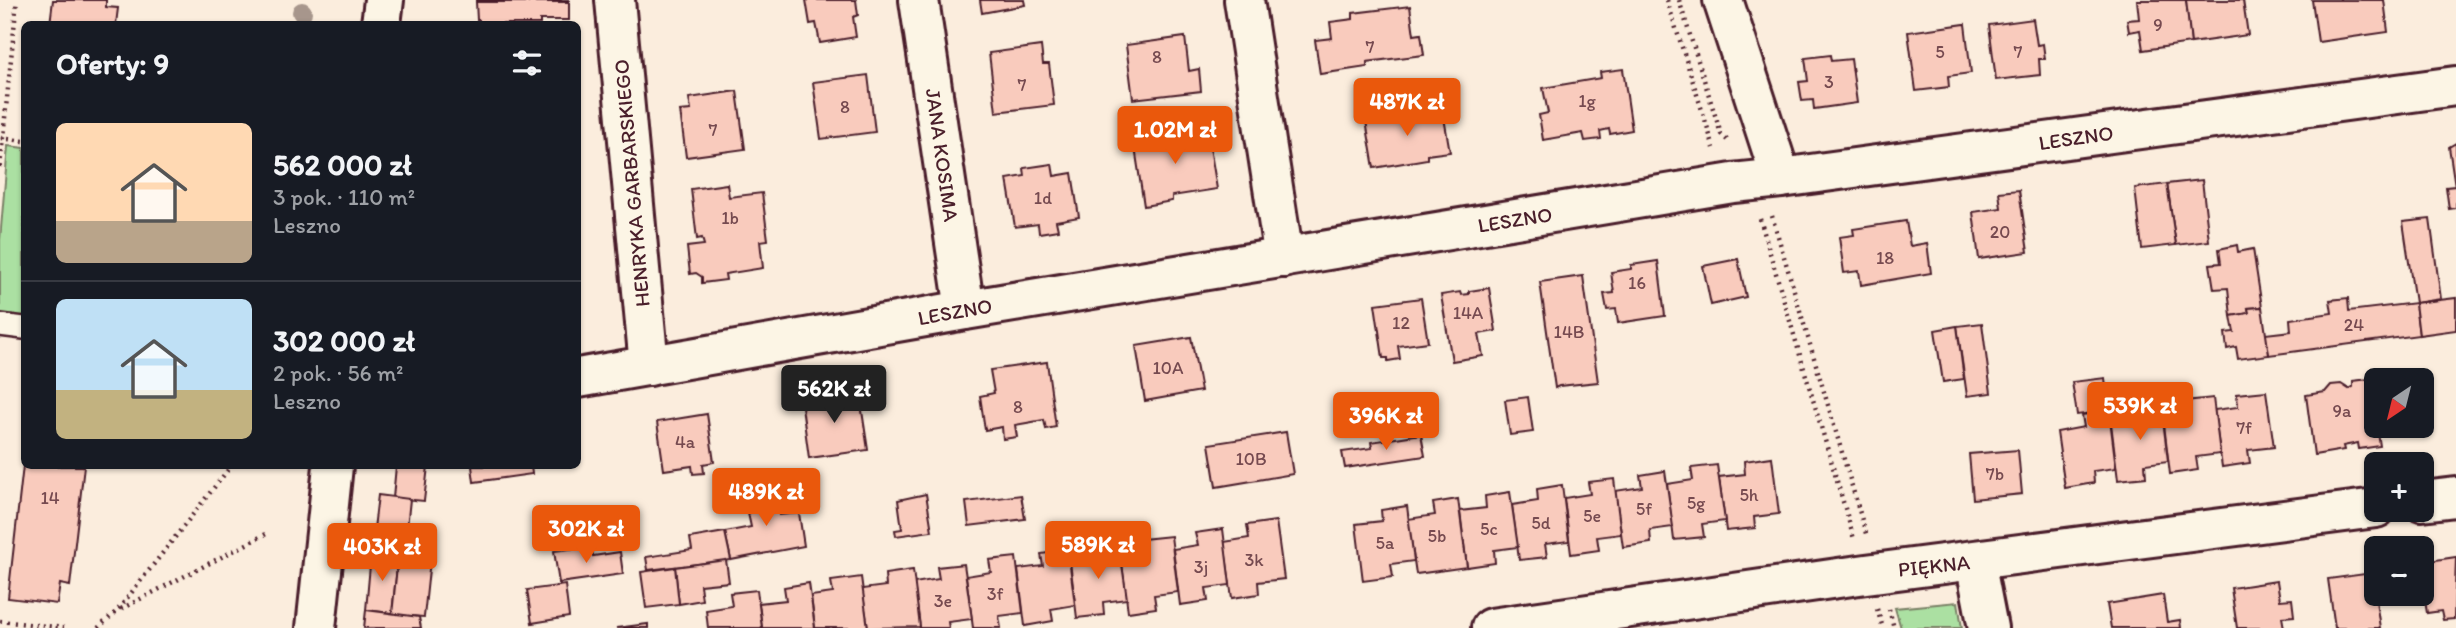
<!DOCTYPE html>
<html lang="pl">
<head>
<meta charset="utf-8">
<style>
	:root { --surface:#171b24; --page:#20242c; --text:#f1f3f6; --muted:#9ea1a6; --line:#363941; --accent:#ea580c }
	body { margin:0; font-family:Itim,sans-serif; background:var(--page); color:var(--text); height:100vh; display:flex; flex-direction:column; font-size:26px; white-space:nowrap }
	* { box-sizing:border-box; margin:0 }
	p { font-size:23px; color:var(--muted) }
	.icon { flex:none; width:38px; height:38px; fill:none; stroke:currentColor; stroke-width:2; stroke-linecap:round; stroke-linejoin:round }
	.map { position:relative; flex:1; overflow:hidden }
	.details { position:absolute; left:21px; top:21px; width:560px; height:448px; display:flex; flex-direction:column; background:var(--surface); border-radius:10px; box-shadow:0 2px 5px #0004 }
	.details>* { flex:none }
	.needle { width:46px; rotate:215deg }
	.buttons { position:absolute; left:2364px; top:368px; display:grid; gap:14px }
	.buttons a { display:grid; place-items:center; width:70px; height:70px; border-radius:10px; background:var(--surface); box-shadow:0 2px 5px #0004; font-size:35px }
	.price { position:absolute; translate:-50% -60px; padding:0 16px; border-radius:7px; background:var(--accent); color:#fff; font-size:23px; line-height:46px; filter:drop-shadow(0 2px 4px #0008) }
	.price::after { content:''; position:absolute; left:50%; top:42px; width:21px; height:16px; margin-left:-10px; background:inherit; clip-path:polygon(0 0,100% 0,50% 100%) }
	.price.current { background:#222; color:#fff }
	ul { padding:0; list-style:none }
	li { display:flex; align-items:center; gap:21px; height:175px; padding:0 35px }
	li+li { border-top:2px solid var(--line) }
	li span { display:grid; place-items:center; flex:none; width:196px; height:140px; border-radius:10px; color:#555 }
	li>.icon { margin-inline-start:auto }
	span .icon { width:84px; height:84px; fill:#fffc; stroke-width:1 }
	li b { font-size:30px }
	h2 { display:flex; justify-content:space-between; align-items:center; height:84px; padding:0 35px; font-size:30px }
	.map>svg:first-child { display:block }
	.green { fill:#abe0a2; stroke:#7a8066; stroke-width:2 }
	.building { fill:#f9cbbd; stroke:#4a1f2b; stroke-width:2 }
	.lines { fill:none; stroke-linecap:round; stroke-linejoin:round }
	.lane-casing { stroke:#4a1f2b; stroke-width:26 }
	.street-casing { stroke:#4a1f2b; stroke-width:44 }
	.path { stroke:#4a1f2b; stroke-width:4.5; stroke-dasharray:2 5; stroke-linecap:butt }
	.lane { stroke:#fcf5e5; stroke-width:21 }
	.street { stroke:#fcf5e5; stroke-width:38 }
	.tree { fill:#a7968c }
	.labels { text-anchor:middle; stroke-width:5; stroke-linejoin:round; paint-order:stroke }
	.number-label { font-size:18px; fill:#764a50 }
	.street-label { font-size:21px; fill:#4a1f2b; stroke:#fcf5e5 }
</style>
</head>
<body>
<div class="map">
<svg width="2456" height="628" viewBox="0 0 2456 628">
	<rect width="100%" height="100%" fill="#fbeddd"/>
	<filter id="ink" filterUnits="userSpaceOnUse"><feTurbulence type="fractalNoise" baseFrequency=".0143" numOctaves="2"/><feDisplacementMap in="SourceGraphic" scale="14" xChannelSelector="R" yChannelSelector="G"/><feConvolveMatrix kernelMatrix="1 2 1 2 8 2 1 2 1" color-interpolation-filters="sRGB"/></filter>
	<g filter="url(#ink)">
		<g class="green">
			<polygon points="8,146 24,148 24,320 0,317 0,240"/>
			<polygon points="1958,602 1962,628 1901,628 1895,608"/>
		</g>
		<g class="building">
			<polygon points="53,0 106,0 106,7 118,8 116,24 50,24"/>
			<polygon points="476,0 569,0 569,2"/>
			<polygon points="806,0 856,0 858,15 853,17 856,37 820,43 816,23 810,24"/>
			<polygon points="980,0 1024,0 1025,5 982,13"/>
			<polygon points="2137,0 2186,0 2191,43 2143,50 2140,30 2129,32 2127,20 2139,19"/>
			<polygon points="2186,0 2243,0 2248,35 2191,43"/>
			<polygon points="2312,0 2384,0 2388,32 2318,42"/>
			<polygon points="476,2 569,2 569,20 540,20 540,24 479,24 479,20 477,20"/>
			<polygon points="1410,6 1414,35 1421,34 1424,55 1367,62 1367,67 1320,74 1315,40 1332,38 1330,22 1353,19 1353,13"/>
			<polygon points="2033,19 2037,45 2043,44 2045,59 2039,59 2040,75 1996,80 1989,25"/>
			<polygon points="1965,24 1971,73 1948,76 1949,87 1916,91 1908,32"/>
			<polygon points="1185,37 1189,71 1199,69 1201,91 1133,99 1126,45"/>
			<polygon points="1041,46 1043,64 1049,64 1054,105 996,112 989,53"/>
			<polygon points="1830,55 1831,61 1851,59 1857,103 1814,109 1813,100 1802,101 1799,82 1808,81 1805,58"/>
			<polygon points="1623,69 1632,130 1610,134 1609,129 1600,131 1601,139 1585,141 1583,133 1543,140 1539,115 1548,113 1543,88 1601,78 1600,72"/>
			<polygon points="868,75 875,132 821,139 813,82"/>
			<polygon points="737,91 745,149 686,157 680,111 691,110 689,98"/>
			<polygon points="1419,112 1420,116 1443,112 1450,152 1427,155 1427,159 1374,168 1366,121"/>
			<polygon points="1207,129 1217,189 1172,196 1172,201 1144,206 1134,141"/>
			<polygon points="2456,143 2456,208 2449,209 2446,187 2455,186 2449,147"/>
			<polygon points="1052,164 1054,176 1072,173 1079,217 1056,221 1058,230 1039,233 1038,224 1015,227 1007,179 1025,176 1024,168"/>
			<polygon points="2202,180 2209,241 2176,245 2167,184"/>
			<polygon points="727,184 729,197 762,193 768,240 760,241 763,268 725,274 726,280 702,283 702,277 696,273 690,274 687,247 704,245 702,238 697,239 691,189"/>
			<polygon points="2167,184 2176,245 2142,249 2135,188"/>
			<polygon points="2019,190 2028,252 1979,259 1973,212 2001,208 1999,192"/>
			<polygon points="2430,219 2441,299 2415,303 2403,222"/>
			<polygon points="1906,221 1910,246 1927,243 1931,273 1861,285 1859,271 1844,273 1839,237 1854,235 1853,229"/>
			<polygon points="2237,245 2238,252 2253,249 2262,307 2248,308 2249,313 2231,316 2228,288 2214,289 2210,264 2221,263 2219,249"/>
			<polygon points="1738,259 1746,297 1711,305 1703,266"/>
			<polygon points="1658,261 1665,316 1618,323 1616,309 1607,310 1604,294 1614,293 1611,272 1631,269 1631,265"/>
			<polygon points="1583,276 1598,382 1559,386 1555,388 1540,282"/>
			<polygon points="1489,288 1496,331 1479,334 1483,356 1452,361 1441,295 1460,292 1461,295 1469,294 1469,291"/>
			<polygon points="1421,298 1428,342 1398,346 1400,359 1388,361 1388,358 1383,358 1375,304"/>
			<polygon points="2348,298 2349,311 2415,303 2419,335 2269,355 2265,334 2291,331 2290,319 2332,313 2330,300"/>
			<polygon points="2456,298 2456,330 2419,335 2415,303"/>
			<polygon points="2262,307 2269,355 2238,359 2236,347 2227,349 2225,333 2234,332 2231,316 2249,313 2248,308"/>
			<polygon points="1982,323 1991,393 1967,396 1957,326"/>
			<polygon points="1957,326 1964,379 1943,382 1935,330"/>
			<polygon points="1191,337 1201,391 1145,401 1136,346"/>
			<polygon points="1047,362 1056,427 1046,429 1044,420 1015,425 1017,437 1003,439 1002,427 985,430 980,396 994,393 990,370"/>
			<polygon points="2105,378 2109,411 2077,415 2072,382"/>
			<polygon points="2378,378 2376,394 2373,400 2380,446 2359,449 2358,443 2343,446 2344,450 2314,455 2306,395 2325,392 2331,385 2341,384 2349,389 2353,387 2353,381"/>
			<polygon points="859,391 868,450 809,458 801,399"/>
			<polygon points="2266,391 2274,447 2248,450 2250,463 2222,467 2214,410 2238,407 2237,394"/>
			<polygon points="1528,397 1533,432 1510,435 1505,400"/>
			<polygon points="2213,398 2220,454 2196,457 2198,470 2170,474 2163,416 2187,414 2185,401"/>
			<polygon points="2161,404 2168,461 2145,464 2146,477 2118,480 2111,423 2135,421 2134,408"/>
			<polygon points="2109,411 2116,468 2093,471 2094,483 2065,488 2057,432 2084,427 2082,415"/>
			<polygon points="707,414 714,462 703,464 704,473 693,474 692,466 664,470 657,422"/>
			<polygon points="1286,432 1293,474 1216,487 1209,444"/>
			<polygon points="1421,434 1425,456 1345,468 1342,452 1372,448 1371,442"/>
			<polygon points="2018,450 2022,494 1973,499 1969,454"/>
			<polygon points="24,457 24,466 84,466 70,586 60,584 57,604 8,598"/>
			<polygon points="1772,457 1779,514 1754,517 1755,528 1726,531 1719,477 1745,474 1744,461"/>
			<polygon points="1717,465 1725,521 1702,524 1704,537 1674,540 1667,484 1693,480 1691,468"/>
			<polygon points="396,466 428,466 424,501 393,498"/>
			<polygon points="472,466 531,466 532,474 474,482"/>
			<polygon points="1665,471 1673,527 1650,530 1651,543 1623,547 1615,491 1642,487 1640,475"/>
			<polygon points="1614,479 1621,534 1597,537 1599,550 1571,554 1564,498 1590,494 1588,482"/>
			<polygon points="769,484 774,488 779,515 799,513 804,546 731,560 725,532 751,527 748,513 755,511 752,491 757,486"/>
			<polygon points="1562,485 1569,541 1545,544 1547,557 1519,560 1512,505 1538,501 1537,489"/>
			<polygon points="1510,492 1518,547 1494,550 1495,563 1467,567 1460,511 1486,508 1485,496"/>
			<polygon points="926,494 932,531 896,536 895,530 902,529 898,500"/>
			<polygon points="378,495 410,499 404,557 371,554"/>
			<polygon points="1021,495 1025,519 969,526 966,502"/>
			<polygon points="1458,499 1467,567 1416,574 1408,519 1435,515 1433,503"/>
			<polygon points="1407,506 1414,561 1391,564 1393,577 1363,581 1356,524 1382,521 1381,510"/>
			<polygon points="1276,521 1284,579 1258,582 1259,594 1232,598 1224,542 1249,538 1247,525"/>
			<polygon points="1223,529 1230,585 1206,588 1208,601 1180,605 1173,549 1198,545 1195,533"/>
			<polygon points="725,532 731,560 648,570 646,557 692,550 690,538"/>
			<polygon points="1171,536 1178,592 1154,595 1156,608 1128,612 1121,556 1145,552 1143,539"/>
			<polygon points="1119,543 1127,599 1103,602 1104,615 1077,618 1070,562 1094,559 1092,547"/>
			<polygon points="591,546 593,556 620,552 623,574 559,583 554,551"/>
			<polygon points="1068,550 1075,605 1051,609 1053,621 1025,626 1018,569 1043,566 1041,554"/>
			<polygon points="371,554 398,557 392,613 366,610"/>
			<polygon points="398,557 430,560 424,617 392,615"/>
			<polygon points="1016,557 1023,613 999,616 1001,628 973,628 966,576 991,572 989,560"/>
			<polygon points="2456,557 2454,619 2443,620 2441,611 2427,613 2422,582 2422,562"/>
			<polygon points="726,560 729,582 700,585 702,600 679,604 675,567"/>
			<polygon points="964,564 972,619 948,622 949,628 920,628 914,583 939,579 937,567"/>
			<polygon points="675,567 679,604 646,608 641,572"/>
			<polygon points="913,570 920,627 868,628 862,589 886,586 885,574"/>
			<polygon points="2372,573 2380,628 2335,628 2328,579"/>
			<polygon points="861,577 868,628 815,628 811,596 833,593 831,581"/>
			<polygon points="2277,581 2280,600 2292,599 2294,616 2282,617 2284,628 2237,628 2231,588"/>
			<polygon points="809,583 815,628 762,628 759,603 786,600 784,587"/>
			<polygon points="565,585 569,617 532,623 527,590"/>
			<polygon points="757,590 762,628 708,628 706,610 732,606 730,593"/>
			<polygon points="2163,595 2167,622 2180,620 2181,628 2111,628 2107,604"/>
			<polygon points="366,610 419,617 421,628 364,628"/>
			<polygon points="648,624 648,628 616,628"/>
		</g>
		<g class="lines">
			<defs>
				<polyline id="lane" points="0,325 24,328"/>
				<g id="street">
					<polyline points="615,0 649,366"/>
					<polyline points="919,0 965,310"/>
					<polyline points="1244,0 1284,258"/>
					<polyline points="1723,0 1781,178"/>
					<polyline points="381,24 384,0"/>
					<polyline points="578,378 965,310 1733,183 1781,178 2456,86"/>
					<polyline points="2422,501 2456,497"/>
					<polyline points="1975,561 1988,628"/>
					<polyline points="316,628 333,466"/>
					<polyline points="1491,628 1866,574 2376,508"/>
				</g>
			</defs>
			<use href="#lane" class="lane-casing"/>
			<use href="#street" class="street-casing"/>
			<g class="path">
				<polyline points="1667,0 1714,148"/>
				<polyline points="1679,0 1721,134 1727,140"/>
				<polyline points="1,138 24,141"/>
				<polyline points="0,167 17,0"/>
				<polyline points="1772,216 1867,537"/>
				<polyline points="1760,219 1854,539"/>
				<polyline points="121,609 268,533"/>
				<polyline points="1877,609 1883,628"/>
				<polyline points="1889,609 1894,628"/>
				<polyline points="0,621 64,628"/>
				<polyline points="98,628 117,611 231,466"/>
			</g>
			<use href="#lane" class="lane"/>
			<use href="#street" class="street"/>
		</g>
		<circle class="tree" cx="302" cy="12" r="10"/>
	</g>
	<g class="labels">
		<g class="number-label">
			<text x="2158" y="31">9</text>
			<text x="1370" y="53">7</text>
			<text x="1940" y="58">5</text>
			<text x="2018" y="58">7</text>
			<text x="1157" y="63">8</text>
			<text x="1829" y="88">3</text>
			<text x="1022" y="91">7</text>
			<text x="1587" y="107">1g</text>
			<text x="845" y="113">8</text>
			<text x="713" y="136">7</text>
			<text x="1043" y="204">1d</text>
			<text x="730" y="224">1b</text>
			<text x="2000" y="238">20</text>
			<text x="1885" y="264">18</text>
			<text x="1637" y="289">16</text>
			<text x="1468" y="319">14A</text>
			<text x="1401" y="329">12</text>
			<text x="2354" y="331">24</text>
			<text x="1569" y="338">14B</text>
			<text x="1168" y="374">10A</text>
			<text x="1018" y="413">8</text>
			<text x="2342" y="417">9a</text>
			<text x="2244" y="434">7f</text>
			<text x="685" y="448">4a</text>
			<text x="1251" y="465">10B</text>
			<text x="1995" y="480">7b</text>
			<text x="1749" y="501">5h</text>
			<text x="50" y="504">14</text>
			<text x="1696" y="509">5g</text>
			<text x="1644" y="515">5f</text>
			<text x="1592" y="522">5e</text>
			<text x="1541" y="529">5d</text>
			<text x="1489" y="535">5c</text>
			<text x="1437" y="542">5b</text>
			<text x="1385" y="549">5a</text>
			<text x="1254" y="566">3k</text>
			<text x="1201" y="573">3j</text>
			<text x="995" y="600">3f</text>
			<text x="943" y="607">3e</text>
		</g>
		<g class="street-label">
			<text transform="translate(2076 138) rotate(-8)" y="7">LESZNO</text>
			<text transform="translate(942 155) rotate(82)" y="7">JANA KOSIMA</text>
			<text transform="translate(632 183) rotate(-95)" y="7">HENRYKA GARBARSKIEGO</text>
			<text transform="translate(1515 220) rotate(-9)" y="7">LESZNO</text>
			<text transform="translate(955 312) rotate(-10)" y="7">LESZNO</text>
			<text transform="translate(1934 566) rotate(-6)" y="7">PIĘKNA</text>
		</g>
	</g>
</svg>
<div class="buttons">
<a><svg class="needle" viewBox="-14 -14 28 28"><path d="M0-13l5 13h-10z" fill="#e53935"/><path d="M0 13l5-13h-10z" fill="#9ea1a6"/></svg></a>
<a>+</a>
<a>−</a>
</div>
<b class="price" style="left:1407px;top:138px">487K zł</b>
<b class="price" style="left:1175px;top:166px">1.02M zł</b>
<b class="price current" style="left:834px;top:425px">562K zł</b>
<b class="price" style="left:2140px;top:442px">539K zł</b>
<b class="price" style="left:1386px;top:452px">396K zł</b>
<b class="price" style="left:766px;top:528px">489K zł</b>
<b class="price" style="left:586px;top:565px">302K zł</b>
<b class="price" style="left:1098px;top:581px">589K zł</b>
<b class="price" style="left:382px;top:583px">403K zł</b>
<section class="details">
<h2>Oferty: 9<svg class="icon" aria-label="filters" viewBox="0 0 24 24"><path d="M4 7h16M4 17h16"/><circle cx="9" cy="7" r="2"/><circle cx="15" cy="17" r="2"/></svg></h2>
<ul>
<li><span style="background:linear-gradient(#ffd9b3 70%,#b9a48a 0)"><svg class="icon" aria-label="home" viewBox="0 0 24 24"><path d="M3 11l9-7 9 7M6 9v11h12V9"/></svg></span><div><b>562 000 zł</b><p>3 pok. · 110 m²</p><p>Leszno</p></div></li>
<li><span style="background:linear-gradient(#bfe0f5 65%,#c2b280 0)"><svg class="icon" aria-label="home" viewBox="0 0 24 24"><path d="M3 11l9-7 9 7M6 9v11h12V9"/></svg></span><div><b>302 000 zł</b><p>2 pok. · 56 m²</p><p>Leszno</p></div></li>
</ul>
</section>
</div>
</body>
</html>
